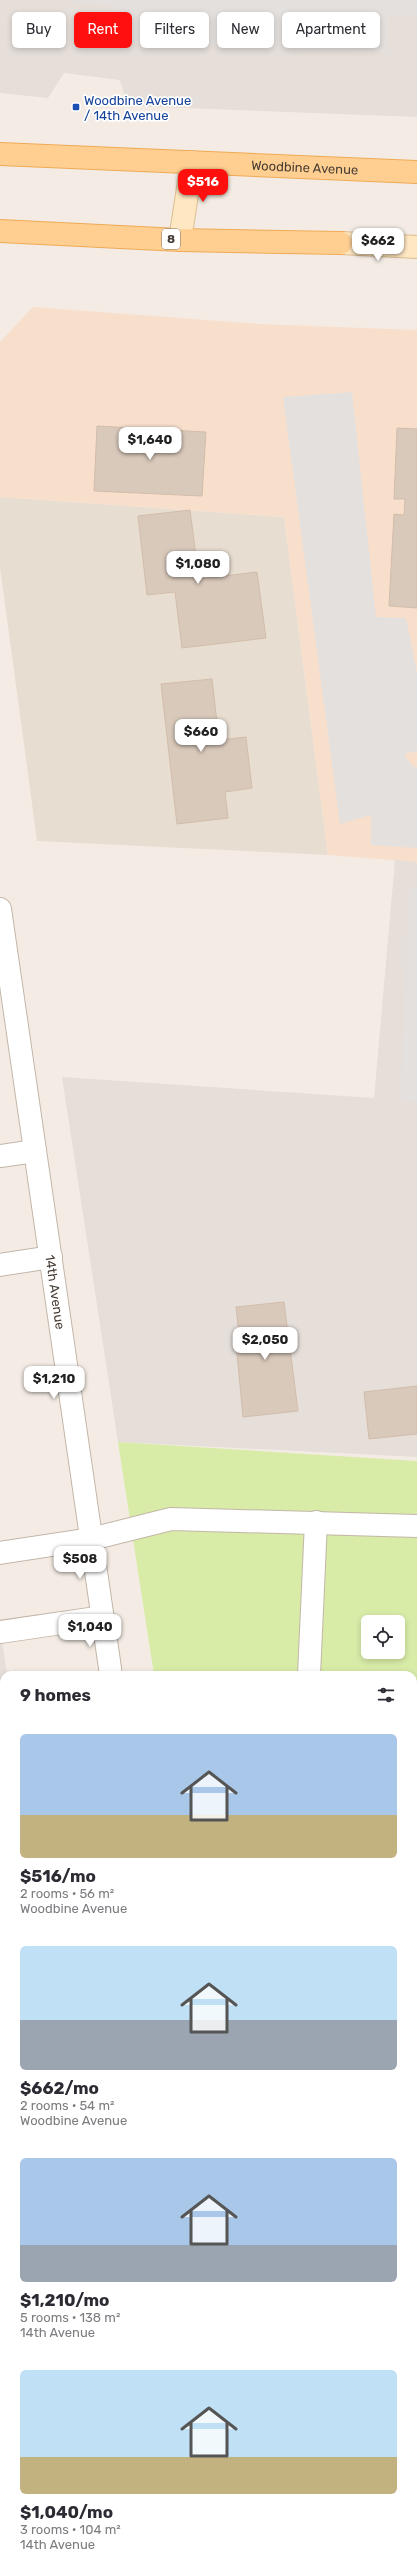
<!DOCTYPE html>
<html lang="en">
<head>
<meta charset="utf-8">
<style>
	:root { --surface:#fff; --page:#f7f7f7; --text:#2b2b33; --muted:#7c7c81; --accent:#ff100f }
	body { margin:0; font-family:Rubik,sans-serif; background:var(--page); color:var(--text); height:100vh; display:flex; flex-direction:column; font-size:15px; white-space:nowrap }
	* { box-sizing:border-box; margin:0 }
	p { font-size:13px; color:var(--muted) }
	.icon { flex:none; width:22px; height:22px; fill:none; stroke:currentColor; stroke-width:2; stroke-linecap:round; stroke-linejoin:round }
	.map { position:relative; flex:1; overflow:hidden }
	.sheet { position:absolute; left:0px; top:1671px; width:417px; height:904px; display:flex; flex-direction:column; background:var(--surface); border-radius:12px 12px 0 0; box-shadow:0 2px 6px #0003 }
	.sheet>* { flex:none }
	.banner { position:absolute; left:12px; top:12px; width:393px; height:36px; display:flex; gap:8px }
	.buttons { position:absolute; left:361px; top:1615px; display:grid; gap:8px }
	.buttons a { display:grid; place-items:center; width:44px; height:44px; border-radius:6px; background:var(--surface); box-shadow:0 2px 6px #0003; font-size:20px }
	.price { position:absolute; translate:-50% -34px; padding:0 9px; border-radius:8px; background:#fff; color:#222; font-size:13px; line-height:26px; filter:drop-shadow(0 1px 2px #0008) }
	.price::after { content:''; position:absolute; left:50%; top:24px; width:12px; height:9px; margin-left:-6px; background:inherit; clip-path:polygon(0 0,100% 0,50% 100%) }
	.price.active { background:var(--accent); color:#fff }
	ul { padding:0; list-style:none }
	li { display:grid; align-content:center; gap:8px; height:212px; padding:0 20px }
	li span { display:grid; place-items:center; height:124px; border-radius:6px; color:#555 }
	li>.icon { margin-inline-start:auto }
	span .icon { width:72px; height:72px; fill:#fffc; stroke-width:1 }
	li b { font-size:17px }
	h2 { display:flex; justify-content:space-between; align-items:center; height:48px; padding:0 20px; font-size:17px }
	.pill { padding:0 14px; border-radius:6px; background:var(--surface); box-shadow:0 2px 6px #0003; font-size:14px; line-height:36px }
	.pill.active { background:var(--accent); color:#fff }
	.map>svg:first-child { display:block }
	.residential { fill:#e8ddd1 }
	.commercial { fill:#f8dfcc }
	.industrial { fill:#e5ded9 }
	.green { fill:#d8eca8; fill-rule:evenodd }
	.parking { fill:#e4e0dd }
	.building { fill:#d9c9bb; stroke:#d2bdaa }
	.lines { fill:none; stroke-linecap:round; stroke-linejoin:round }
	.service-casing { stroke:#c3b6a8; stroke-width:24 }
	.minor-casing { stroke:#c3b6a8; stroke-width:24 }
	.secondary-casing { stroke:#dbbd90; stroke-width:24 }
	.primary-casing { stroke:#efaa56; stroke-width:24 }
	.service { stroke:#fff; stroke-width:22 }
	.minor { stroke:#fff; stroke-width:22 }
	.secondary { stroke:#ffe7c2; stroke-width:22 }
	.primary { stroke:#ffcf91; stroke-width:22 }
	.transit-dot { fill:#1a4fb4; stroke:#fff; stroke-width:1.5 }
	.labels { text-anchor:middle; stroke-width:3.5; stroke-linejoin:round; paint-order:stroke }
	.shield { fill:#fff; stroke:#7e7670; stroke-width:1 }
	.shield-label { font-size:12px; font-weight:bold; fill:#463c33 }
	.transit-label { font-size:13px; fill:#164399; stroke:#fff; text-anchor:start }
	.street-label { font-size:13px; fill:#463c33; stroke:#fff }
</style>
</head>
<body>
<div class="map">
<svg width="417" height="2575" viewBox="0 0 417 2575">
	<rect width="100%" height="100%" fill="#f4ece4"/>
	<polygon class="residential" points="0,497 284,517 328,855 37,841 0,567"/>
	<polygon class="commercial" points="33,307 258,324 417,330 417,862 328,855 284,517 0,497 0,342"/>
	<g class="industrial">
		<polygon points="0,0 417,0 417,117 128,106 120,80 64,73 48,98 0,93"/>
		<polygon points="395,860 417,862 417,1457 118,1442 62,1077 374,1098"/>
		<polygon points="0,1627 7,1675 4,1675 4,2571 140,2571 141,2575 0,2575"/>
		<polygon points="413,1766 417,1766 417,2575 258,2575 258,2571 413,2571"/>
	</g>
	<path class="green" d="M118 1442 417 1461V1766H413V1675H154ZM368 1622H398V1652H368Z"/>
	<g class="parking">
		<polygon points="75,0 417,0 417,15 388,14 386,53 114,42 115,5 75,4"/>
		<polygon points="352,392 376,617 406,618 417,673 417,751 404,754 413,767 417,767 417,848 371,845 371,815 340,824 283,397"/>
		<polygon points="410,888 417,889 417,1101 400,1101"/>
		<polygon points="0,1814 4,1814 4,2214 1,2214"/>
		<rect x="413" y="1816" width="4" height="335"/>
	</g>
	<g class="building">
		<polygon points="97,426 206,432 202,496 94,491"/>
		<polygon points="397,428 417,429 417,608 389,606 394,514 404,515 405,499 394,499"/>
		<polygon points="190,510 199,579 257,572 266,638 182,648 175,592 147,595 138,516"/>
		<polygon points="212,679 219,740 246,737 252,788 225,792 228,818 177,824 161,684"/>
		<polygon points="284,1302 298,1411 243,1417 236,1343 240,1342 236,1307"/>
		<polygon points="417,1386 417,1434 369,1439 364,1392"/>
		<polygon points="413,2190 417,2190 417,2368 413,2369"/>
	</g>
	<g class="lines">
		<defs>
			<g id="service">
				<polyline points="0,1156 35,1151"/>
				<polyline points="0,1265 51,1257"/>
				<polyline points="0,1553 91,1539 171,1519 417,1526"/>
				<polyline points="0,1632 103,1617"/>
				<polyline points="309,1675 316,1522"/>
				<polyline points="413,1736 417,1736"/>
			</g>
			<g id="minor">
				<path id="s1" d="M0 909 111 1675"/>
				<polyline points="0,2395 4,2395"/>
				<polyline points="223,2571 223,2575"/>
			</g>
			<g id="secondary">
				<polyline points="180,240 192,162"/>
				<polyline points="341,243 417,247"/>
			</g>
			<g id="primary">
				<path id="s2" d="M0 154 417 172"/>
				<polyline points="0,231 180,240 341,243"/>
			</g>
		</defs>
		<use href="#service" class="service-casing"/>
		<use href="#minor" class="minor-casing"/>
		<use href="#secondary" class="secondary-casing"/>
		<use href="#primary" class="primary-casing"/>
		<use href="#service" class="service"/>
		<use href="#minor" class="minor"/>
		<use href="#secondary" class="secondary"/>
		<use href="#primary" class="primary"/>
	</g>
	<rect class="transit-dot" x="72" y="103" width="8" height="8" rx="2"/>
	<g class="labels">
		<rect class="shield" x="162" y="229" width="18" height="20" rx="3"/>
		<g class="shield-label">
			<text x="171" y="243">8</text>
		</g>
		<g class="transit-label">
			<text x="84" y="105">Woodbine Avenue<tspan x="84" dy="15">/ 14th Avenue</tspan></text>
		</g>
		<g class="street-label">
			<text dy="5" stroke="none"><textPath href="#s2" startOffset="305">Woodbine Avenue</textPath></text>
			<text dy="5" stroke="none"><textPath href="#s1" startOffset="387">14th Avenue</textPath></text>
		</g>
	</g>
</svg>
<div class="buttons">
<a><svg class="icon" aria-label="locate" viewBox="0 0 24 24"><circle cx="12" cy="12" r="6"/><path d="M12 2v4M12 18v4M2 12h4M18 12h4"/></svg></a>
</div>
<b class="price active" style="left:203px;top:203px">$516</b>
<b class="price" style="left:378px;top:262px">$662</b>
<b class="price" style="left:150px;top:461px">$1,640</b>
<b class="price" style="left:198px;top:585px">$1,080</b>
<b class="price" style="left:201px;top:753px">$660</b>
<b class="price" style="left:265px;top:1361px">$2,050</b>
<b class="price" style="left:54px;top:1400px">$1,210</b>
<b class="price" style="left:80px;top:1580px">$508</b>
<b class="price" style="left:90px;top:1648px">$1,040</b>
<div class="banner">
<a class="pill">Buy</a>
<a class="pill active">Rent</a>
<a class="pill">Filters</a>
<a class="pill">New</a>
<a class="pill">Apartment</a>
</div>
<section class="sheet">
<h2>9 homes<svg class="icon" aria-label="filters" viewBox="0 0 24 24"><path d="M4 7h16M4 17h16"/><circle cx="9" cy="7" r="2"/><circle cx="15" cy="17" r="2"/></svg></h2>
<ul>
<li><span style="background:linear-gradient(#a9c7e8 65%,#c2b280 0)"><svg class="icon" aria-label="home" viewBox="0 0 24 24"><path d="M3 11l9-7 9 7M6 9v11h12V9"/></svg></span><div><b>$516/mo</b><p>2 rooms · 56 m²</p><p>Woodbine Avenue</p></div></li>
<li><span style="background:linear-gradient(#bfe0f5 60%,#9aa5b1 0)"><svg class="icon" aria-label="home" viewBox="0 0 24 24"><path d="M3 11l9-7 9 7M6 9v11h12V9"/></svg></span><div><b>$662/mo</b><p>2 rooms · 54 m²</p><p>Woodbine Avenue</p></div></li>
<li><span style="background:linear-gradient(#a9c7e8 70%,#9aa5b1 0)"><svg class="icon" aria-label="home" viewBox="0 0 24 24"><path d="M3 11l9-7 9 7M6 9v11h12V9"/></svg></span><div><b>$1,210/mo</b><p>5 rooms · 138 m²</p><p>14th Avenue</p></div></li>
<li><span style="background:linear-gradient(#bfe0f5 70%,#c2b280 0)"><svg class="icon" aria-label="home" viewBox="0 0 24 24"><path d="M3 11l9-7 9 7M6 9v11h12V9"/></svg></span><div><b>$1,040/mo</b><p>3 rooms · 104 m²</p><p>14th Avenue</p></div></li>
</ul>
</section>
</div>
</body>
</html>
